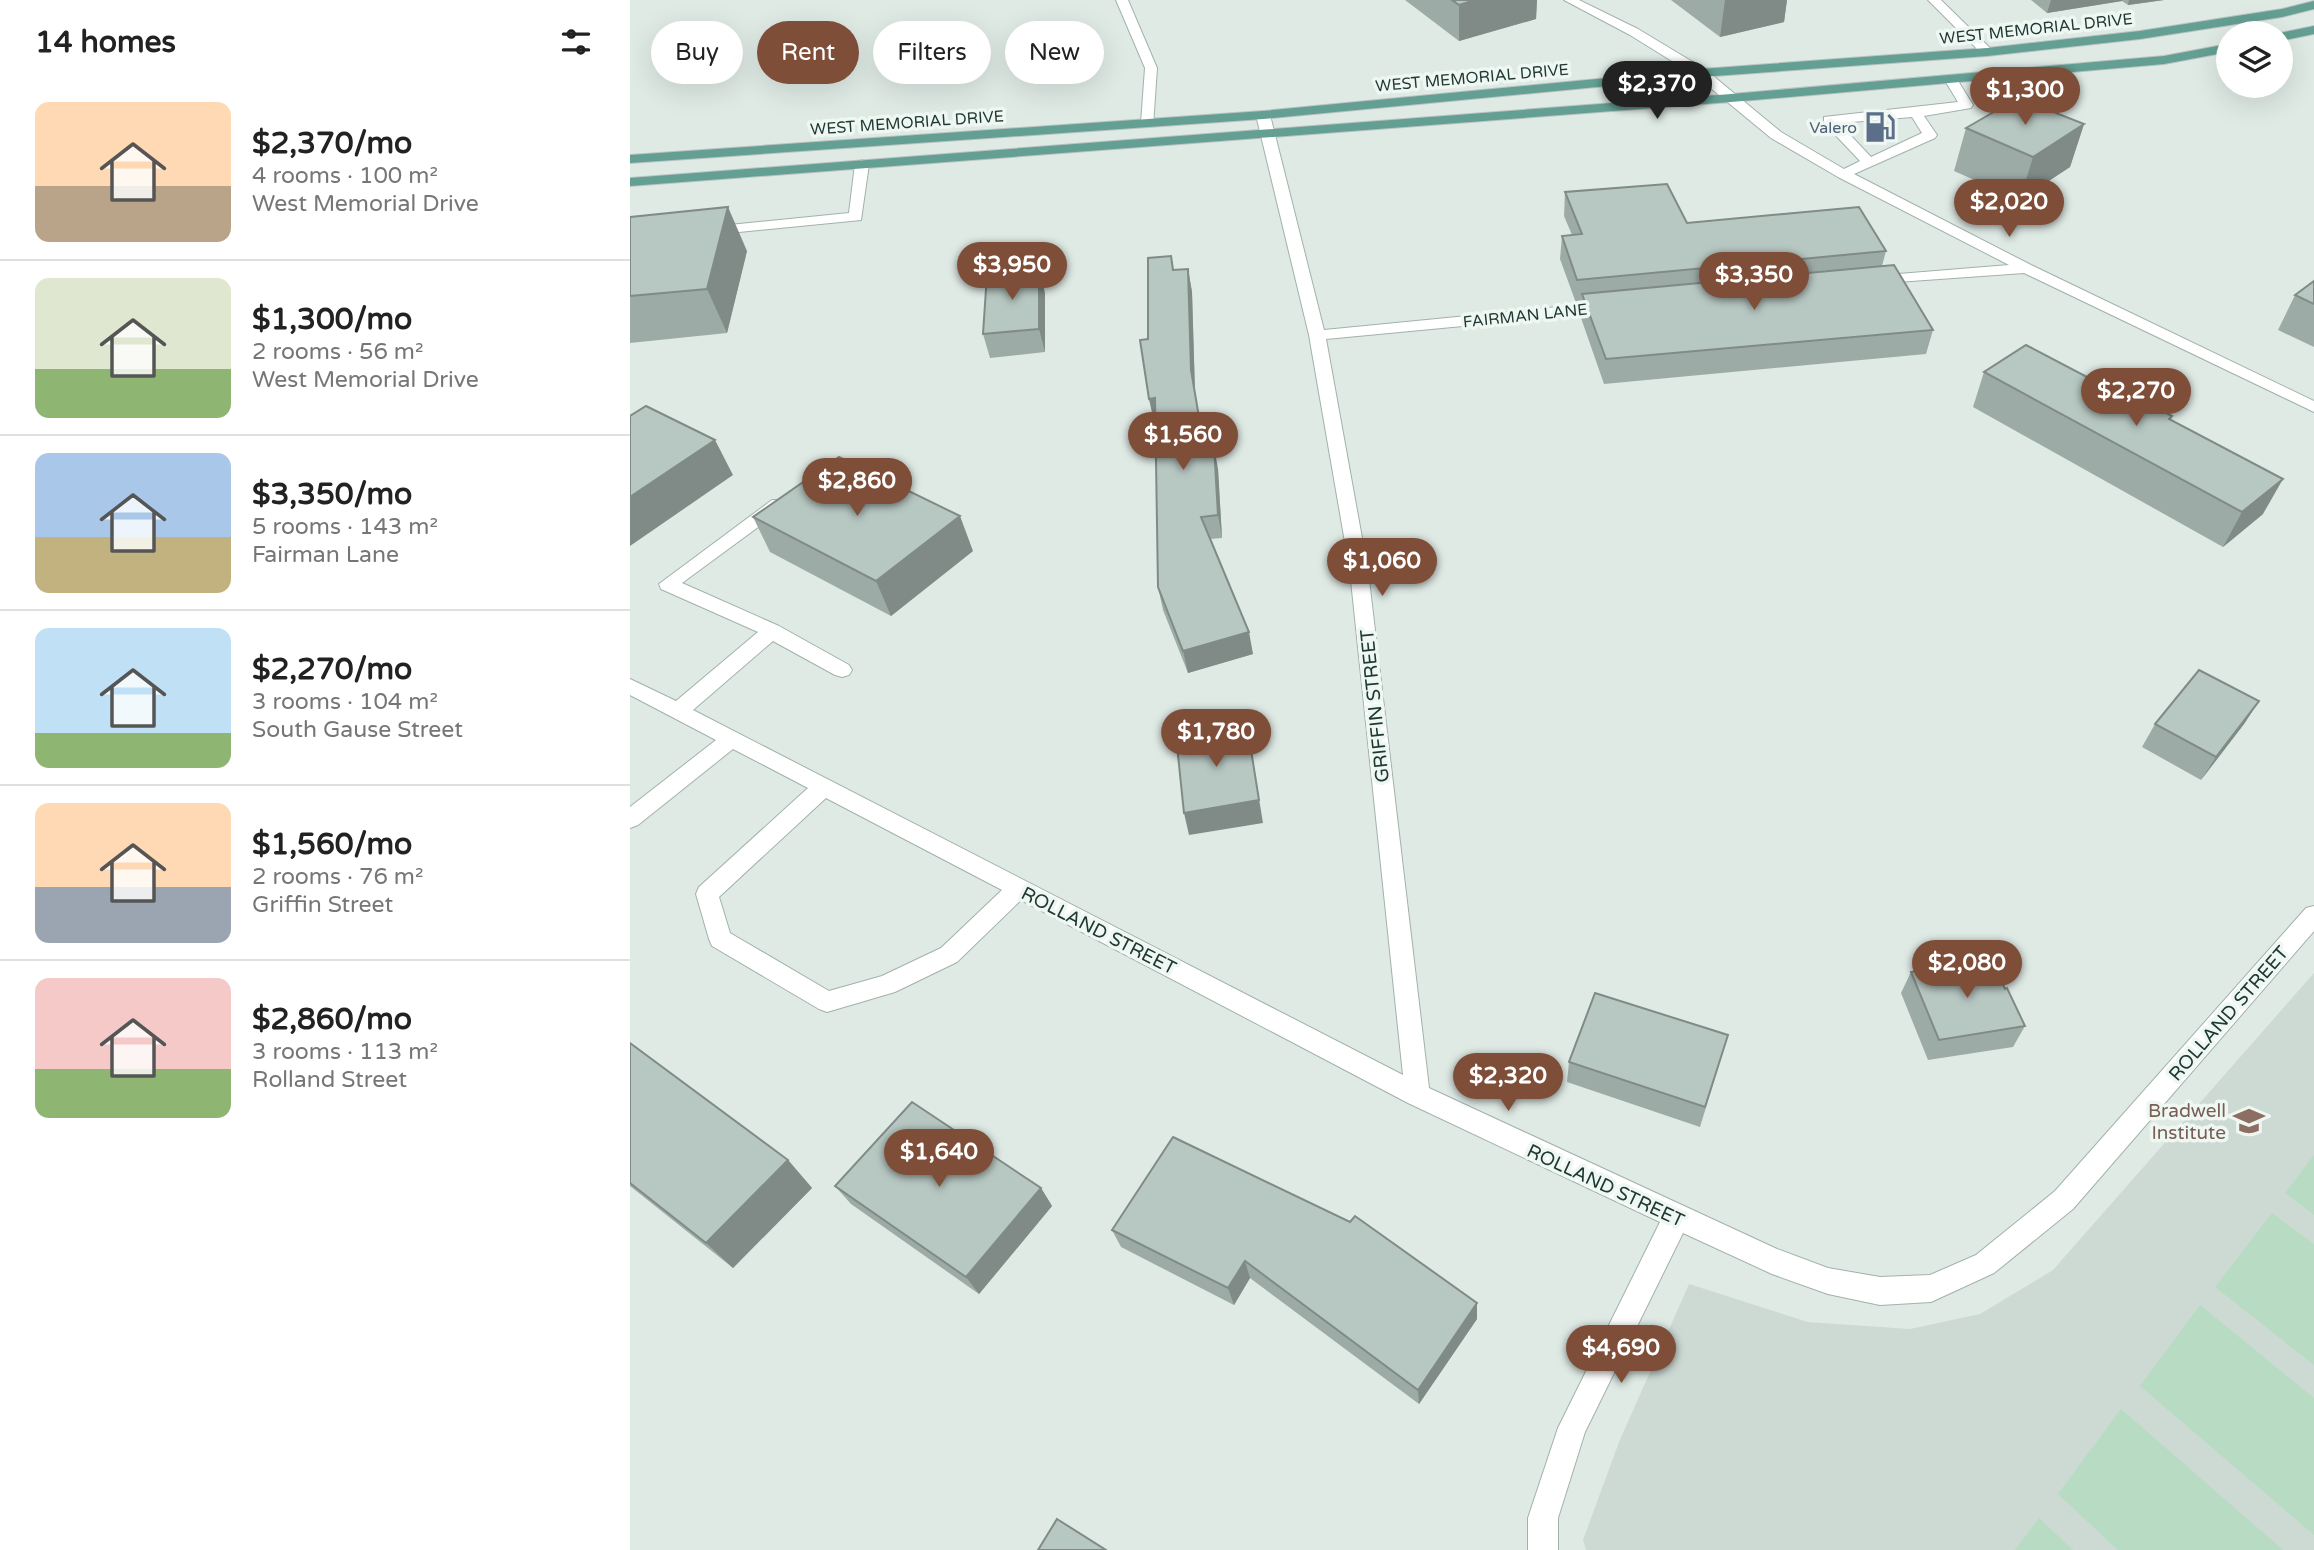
<!DOCTYPE html>
<html lang="en">
<head>
<meta charset="utf-8">
<style>
	:root { --surface:#fff; --page:#f6f6f6; --text:#222; --muted:#767676; --line:#e0e0e0; --accent:#7f4e39 }
	body { margin:0; font-family:"Varela Round",sans-serif; background:var(--page); color:var(--text); height:100vh; display:flex; flex-direction:column; font-size:26px; white-space:nowrap }
	* { box-sizing:border-box; margin:0 }
	p { font-size:23px; color:var(--muted) }
	.icon { flex:none; width:38px; height:38px; fill:none; stroke:currentColor; stroke-width:2; stroke-linecap:round; stroke-linejoin:round }
	.map { position:relative; flex:1; overflow:hidden }
	.sheet { display:flex; flex-direction:column; background:var(--surface); width:630px }
	.sheet>* { flex:none }
	.banner { position:absolute; left:21px; top:21px; width:665px; height:63px; display:flex; gap:14px }
	.buttons { position:absolute; left:1586px; top:21px; display:grid; gap:14px }
	.buttons a { display:grid; place-items:center; width:77px; height:77px; border-radius:50%; background:var(--surface); box-shadow:0 7px 28px #0002; font-size:35px }
	.price { position:absolute; translate:-50% -60px; padding:0 16px; border-radius:24px; background:var(--accent); color:#fff; font-size:23px; line-height:46px; filter:drop-shadow(0 2px 4px #0008) }
	.price::after { content:''; position:absolute; left:50%; top:42px; width:21px; height:16px; margin-left:-10px; background:inherit; clip-path:polygon(0 0,100% 0,50% 100%) }
	.price.active { background:#222; color:#fff }
	ul { padding:0; list-style:none }
	li { display:flex; align-items:center; gap:21px; height:175px; padding:0 35px }
	li+li { border-top:2px solid var(--line) }
	li span { display:grid; place-items:center; flex:none; width:196px; height:140px; border-radius:14px; color:#555 }
	li>.icon { margin-inline-start:auto }
	span .icon { width:84px; height:84px; fill:#fffc; stroke-width:1 }
	li b { font-size:30px }
	h2 { display:flex; justify-content:space-between; align-items:center; height:84px; padding:0 35px; font-size:30px }
	.chip { padding:0 24px; border-radius:32px; background:var(--surface); box-shadow:0 7px 28px #0002; font-size:24px; line-height:63px }
	.chip.active { background:var(--accent); color:#fff }
	main { display:flex; flex:1; min-height:0 }
	.map>svg:first-child { display:block }
	.built { fill:#cddad4 }
	.green { fill:#b7dbc3 }
	.lines { fill:none; stroke-linecap:round; stroke-linejoin:round }
	.minor-casing { stroke:#a2b1ac; stroke-width:2 }
	.major-casing { stroke:#bcc4c2; stroke-width:2 }
	.minor { fill:#fff; fill-rule:evenodd }
	.major { fill:#639f93; fill-rule:evenodd }
	.wall { fill:#9daba6 }
	.shaded-wall { fill:#808b87 }
	.building { fill:#b7c7c1; stroke:#808b87; stroke-width:2 }
	.labels { text-anchor:middle; stroke-width:7; stroke-linejoin:round; paint-order:stroke }
	.far-street-label { font-size:16px; fill:#203934; stroke:#eff7f3 }
	.far-service-label { font-size:16px; fill:#4e5e75; stroke:#eff7f3; text-anchor:end }
	.street-label { font-size:19px; fill:#203934; stroke:#eff7f3 }
	.education-label { font-size:19px; fill:#785e54; stroke:#eff7f3; text-anchor:end }
</style>
</head>
<body>
<main>
<section class="sheet">
<h2>14 homes<svg class="icon" aria-label="filters" viewBox="0 0 24 24"><path d="M4 7h16M4 17h16"/><circle cx="9" cy="7" r="2"/><circle cx="15" cy="17" r="2"/></svg></h2>
<ul>
<li><span style="background:linear-gradient(#ffd9b3 60%,#b9a48a 0)"><svg class="icon" aria-label="home" viewBox="0 0 24 24"><path d="M3 11l9-7 9 7M6 9v11h12V9"/></svg></span><div><b>$2,370/mo</b><p>4 rooms · 100 m²</p><p>West Memorial Drive</p></div></li>
<li><span style="background:linear-gradient(#dfe7d0 65%,#8fb573 0)"><svg class="icon" aria-label="home" viewBox="0 0 24 24"><path d="M3 11l9-7 9 7M6 9v11h12V9"/></svg></span><div><b>$1,300/mo</b><p>2 rooms · 56 m²</p><p>West Memorial Drive</p></div></li>
<li><span style="background:linear-gradient(#a9c7e8 60%,#c2b280 0)"><svg class="icon" aria-label="home" viewBox="0 0 24 24"><path d="M3 11l9-7 9 7M6 9v11h12V9"/></svg></span><div><b>$3,350/mo</b><p>5 rooms · 143 m²</p><p>Fairman Lane</p></div></li>
<li><span style="background:linear-gradient(#bfe0f5 75%,#8fb573 0)"><svg class="icon" aria-label="home" viewBox="0 0 24 24"><path d="M3 11l9-7 9 7M6 9v11h12V9"/></svg></span><div><b>$2,270/mo</b><p>3 rooms · 104 m²</p><p>South Gause Street</p></div></li>
<li><span style="background:linear-gradient(#ffd9b3 60%,#9aa5b1 0)"><svg class="icon" aria-label="home" viewBox="0 0 24 24"><path d="M3 11l9-7 9 7M6 9v11h12V9"/></svg></span><div><b>$1,560/mo</b><p>2 rooms · 76 m²</p><p>Griffin Street</p></div></li>
<li><span style="background:linear-gradient(#f6c9c9 65%,#8fb573 0)"><svg class="icon" aria-label="home" viewBox="0 0 24 24"><path d="M3 11l9-7 9 7M6 9v11h12V9"/></svg></span><div><b>$2,860/mo</b><p>3 rooms · 113 m²</p><p>Rolland Street</p></div></li>
</ul>
</section>
<div class="map">
<svg width="1684" height="1550" viewBox="0 0 1684 1550">
	<rect width="100%" height="100%" fill="#dfeae5"/>
	<polygon class="built" points="1684,973 1684,1550 956,1550 953,1540 989,1442 1059,1284 1178,1322 1280,1329 1350,1314 1423,1270"/>
	<g class="green">
		<polygon points="1684,1155 1684,1215 1655,1193"/>
		<polygon points="1642,1213 1684,1244 1684,1365 1585,1287"/>
		<polygon points="1570,1305 1684,1398 1684,1535 1510,1386"/>
		<polygon points="1491,1409 1653,1550 1488,1550 1428,1494"/>
		<polygon points="1409,1518 1443,1550 1385,1550"/>
	</g>
	<g class="lines">
		<defs>
			<g id="minor">
				<polygon points="486,0 498,0 527,68 523,126 513,126 511,123 515,68"/>
				<path d="M934 0H949L1008 29 1076 70 1151 132 1214 169 1230 161 1194 123V117L1328 102 1314 79 1315 76H1325L1343 105 1341 108 1294 116 1307 135 1305 138 1224 174 1401 265 1684 401V412L1394 273 1239 284 1236 281 1244 276 1379 265 1208 177 1141 138 1066 76 1000 35ZM1282 117 1292 133 1241 157 1209 123Z"/>
				<polygon points="1298,0 1311,0 1361,49 1361,55 1353,55"/>
				<path d="M633 111 640 115 694 330 979 302 987 307 979 312 696 339 738 571 799 1088 1147 1249 1198 1268 1250 1277 1300 1275 1346 1255 1425 1191 1676 908 1684 906V931L1443 1209 1364 1273 1301 1302 1250 1305 1198 1294 1142 1274 1053 1233 955 1432 928 1518V1550H898V1518L928 1428 1030 1222 778 1103 391 900 327 962 265 992 197 1012 189 1009 82 946 79 939 66 894 69 887 178 788 103 749 8 825 0 828V807L86 740 0 695V679L46 701 128 632 31 589 29 584 142 500H154L157 504 154 508 52 583 149 626 219 665 222 670 219 675 212 677 205 675 143 641 63 710 773 1075 720 571 679 335 626 115ZM196 798 372 890 311 948 252 976 199 991 100 933 89 897Z"/>
				<polygon points="232,160 239,164 231,220 79,235 72,231 79,227 219,213 225,164"/>
			</g>
			<g id="major">
				<polygon points="1684,1 1684,9 1652,17 1510,39 1357,56 1071,77 633,119 0,163 0,155 633,111 1071,69 1357,48 1510,31 1652,9"/>
				<polygon points="1684,26 1684,34 1650,41 1650,33"/>
				<polygon points="1598,44 1598,52 1534,64 1101,102 0,186 0,178 1101,94 1534,56"/>
			</g>
		</defs>
		<use href="#minor" class="minor-casing"/>
		<use href="#major" class="major-casing"/>
		<use href="#minor" class="minor"/>
		<use href="#major" class="major"/>
	</g>
	<g class="wall">
		<polygon points="775,0 907,0 906,19 829,41"/>
		<polygon points="1041,0 1157,0 1154,22 1090,37"/>
		<polygon points="1401,0 1534,0 1498,5 1492,1 1417,13"/>
		<polygon points="1454,124 1440,167 1390,200 1324,171 1336,128"/>
		<polygon points="935,192 1057,223 1256,251 1252,266 1303,330 1296,354 974,384 951,318 952,303 946,303 930,259 932,236 942,235 934,216"/>
		<polygon points="0,217 117,251 97,333 0,343"/>
		<polygon points="558,269 562,292 565,393 574,447 588,469 592,538 580,539 623,654 558,673 533,610 528,587 525,422 524,422 518,339 543,270"/>
		<polygon points="1684,281 1684,347 1648,330 1665,295"/>
		<polygon points="415,293 415,352 360,358 353,334"/>
		<polygon points="1354,372 1542,416 1541,420 1633,514 1593,547 1343,407"/>
		<polygon points="123,517 343,551 261,616 140,552"/>
		<polygon points="1629,701 1614,724 1571,780 1512,747 1525,724"/>
		<polygon points="1281,972 1375,989 1395,1026 1383,1047 1298,1060 1271,993"/>
		<polygon points="1098,1035 1070,1127 937,1082 939,1062"/>
		<polygon points="0,1043 158,1160 182,1188 103,1268 0,1186"/>
		<polygon points="543,1137 847,1319 789,1404 620,1278 604,1305 491,1247 482,1230"/>
		<polygon points="205,1186 411,1188 422,1206 349,1294 221,1204"/>
	</g>
	<g class="shaded-wall">
		<polygon points="845,0 907,0 906,19 829,41 829,5"/>
		<polygon points="1095,0 1157,0 1154,22 1090,37"/>
		<polygon points="1421,0 1493,0 1492,1 1417,13"/>
		<polygon points="1499,0 1534,0 1498,5"/>
		<polygon points="1454,124 1440,167 1390,200 1403,157"/>
		<polygon points="98,207 117,251 97,333 77,289"/>
		<polygon points="409,269 415,293 415,352 409,329"/>
		<polygon points="558,269 562,292 565,393 561,370"/>
		<polygon points="525,398 529,421 524,422 519,399"/>
		<polygon points="85,440 103,475 0,546 0,497"/>
		<polygon points="584,446 588,469 592,538 588,515"/>
		<polygon points="1653,479 1633,514 1593,547 1612,512"/>
		<polygon points="330,516 343,551 261,616 246,581"/>
		<polygon points="619,632 623,654 558,673 553,651"/>
		<polygon points="1629,701 1614,724 1571,780 1586,757"/>
		<polygon points="617,725 633,823 559,835 554,813"/>
		<polygon points="158,1160 182,1188 103,1268 76,1243"/>
		<polygon points="411,1188 422,1206 349,1294 336,1277"/>
		<polygon points="615,1261 620,1278 604,1305 598,1288"/>
		<polygon points="847,1303 847,1319 789,1404 788,1390"/>
	</g>
	<g class="building">
		<polygon points="822,0 845,0 829,5"/>
		<polygon points="1388,98 1454,124 1403,157 1336,128"/>
		<polygon points="1037,184 1057,223 1229,207 1256,251 947,280 932,236 952,234 935,192"/>
		<polygon points="98,207 77,289 0,296 0,217"/>
		<polygon points="541,256 543,270 558,269 561,370 574,447 584,446 588,515 571,517 619,632 553,651 528,587 525,398 519,399 510,340 518,339 518,258"/>
		<polygon points="1264,265 1303,330 976,359 952,294"/>
		<polygon points="409,269 409,329 353,334 357,274"/>
		<polygon points="1684,281 1684,304 1665,295"/>
		<polygon points="1396,345 1476,387 1480,384 1542,416 1539,419 1653,479 1612,512 1354,372"/>
		<polygon points="16,406 85,440 0,497 0,416"/>
		<polygon points="209,457 330,516 246,581 123,517"/>
		<polygon points="1569,670 1629,701 1586,757 1525,724"/>
		<polygon points="617,725 629,800 554,813 546,736"/>
		<polygon points="1361,959 1375,989 1377,988 1395,1026 1309,1040 1281,972"/>
		<polygon points="965,993 1098,1035 1075,1107 939,1062"/>
		<polygon points="0,1043 158,1160 76,1243 0,1183"/>
		<polygon points="282,1102 411,1188 336,1277 205,1186"/>
		<polygon points="543,1137 720,1222 725,1216 847,1303 788,1390 615,1261 598,1288 482,1230"/>
		<polygon points="427,1519 476,1550 408,1550"/>
	</g>
	<defs>
		<symbol id="fuel-bare" viewBox="-9 -9 18 18"><path d="M-5.5-6h7V0h2V4h1.3V-2.5L3-4.5l.8-.8L6-3V5H2.5V1h-1V6h-7ZM-4.2-4.7v3.2H.2V-4.7Z" fill="#5c6f8a" stroke="#eff7f3" stroke-width="2.5" paint-order="stroke"/></symbol>
		<symbol id="school-bare" viewBox="-9 -9 18 18"><path d="M0-5L7-2L0 1L-7-2ZM-4 1L0 2.5L4 1V4Q0 6-4 4Z" fill="#8d6e63" stroke="#eff7f3" stroke-width="2.5" paint-order="stroke"/></symbol>
	</defs>
	<g fill-rule="evenodd">
		<use href="#fuel-bare" x="1228" y="105" width="44" height="44"/>
		<use href="#school-bare" x="1597" y="1099" width="44" height="44"/>
	</g>
	<g class="labels">
		<g class="far-street-label">
			<text transform="translate(1406 28) rotate(-6)" y="6">WEST MEMORIAL DRIVE</text>
			<text transform="translate(842 77) rotate(-5)" y="6">WEST MEMORIAL DRIVE</text>
			<text transform="translate(277 122) rotate(-4)" y="6">WEST MEMORIAL DRIVE</text>
			<text transform="translate(895 315) rotate(-6)" y="6">FAIRMAN LANE</text>
		</g>
		<g class="far-service-label">
			<text x="1227" y="133">Valero</text>
		</g>
		<g class="street-label">
			<text transform="translate(744 706) rotate(-96)" y="7">GRIFFIN STREET</text>
			<text transform="translate(469 930) rotate(27)" y="7">ROLLAND STREET</text>
			<text transform="translate(1598 1013) rotate(-49)" y="7">ROLLAND STREET</text>
			<text transform="translate(976 1185) rotate(25)" y="7">ROLLAND STREET</text>
		</g>
		<g class="education-label">
			<text x="1596" y="1117">Bradwell<tspan x="1596" dy="22">Institute</tspan></text>
		</g>
	</g>
</svg>
<div class="buttons">
<a><svg class="icon" aria-label="layers" viewBox="0 0 24 24"><path d="M12 4l9 5-9 5-9-5zM3 14l9 5 9-5"/></svg></a>
</div>
<b class="price active" style="left:1027px;top:121px">$2,370</b>
<b class="price" style="left:1395px;top:127px">$1,300</b>
<b class="price" style="left:1379px;top:239px">$2,020</b>
<b class="price" style="left:382px;top:302px">$3,950</b>
<b class="price" style="left:1124px;top:312px">$3,350</b>
<b class="price" style="left:1506px;top:428px">$2,270</b>
<b class="price" style="left:553px;top:472px">$1,560</b>
<b class="price" style="left:227px;top:518px">$2,860</b>
<b class="price" style="left:752px;top:598px">$1,060</b>
<b class="price" style="left:586px;top:769px">$1,780</b>
<b class="price" style="left:1337px;top:1000px">$2,080</b>
<b class="price" style="left:878px;top:1113px">$2,320</b>
<b class="price" style="left:309px;top:1189px">$1,640</b>
<b class="price" style="left:991px;top:1385px">$4,690</b>
<div class="banner">
<a class="chip">Buy</a>
<a class="chip active">Rent</a>
<a class="chip">Filters</a>
<a class="chip">New</a>
</div>
</div>
</main>
</body>
</html>
